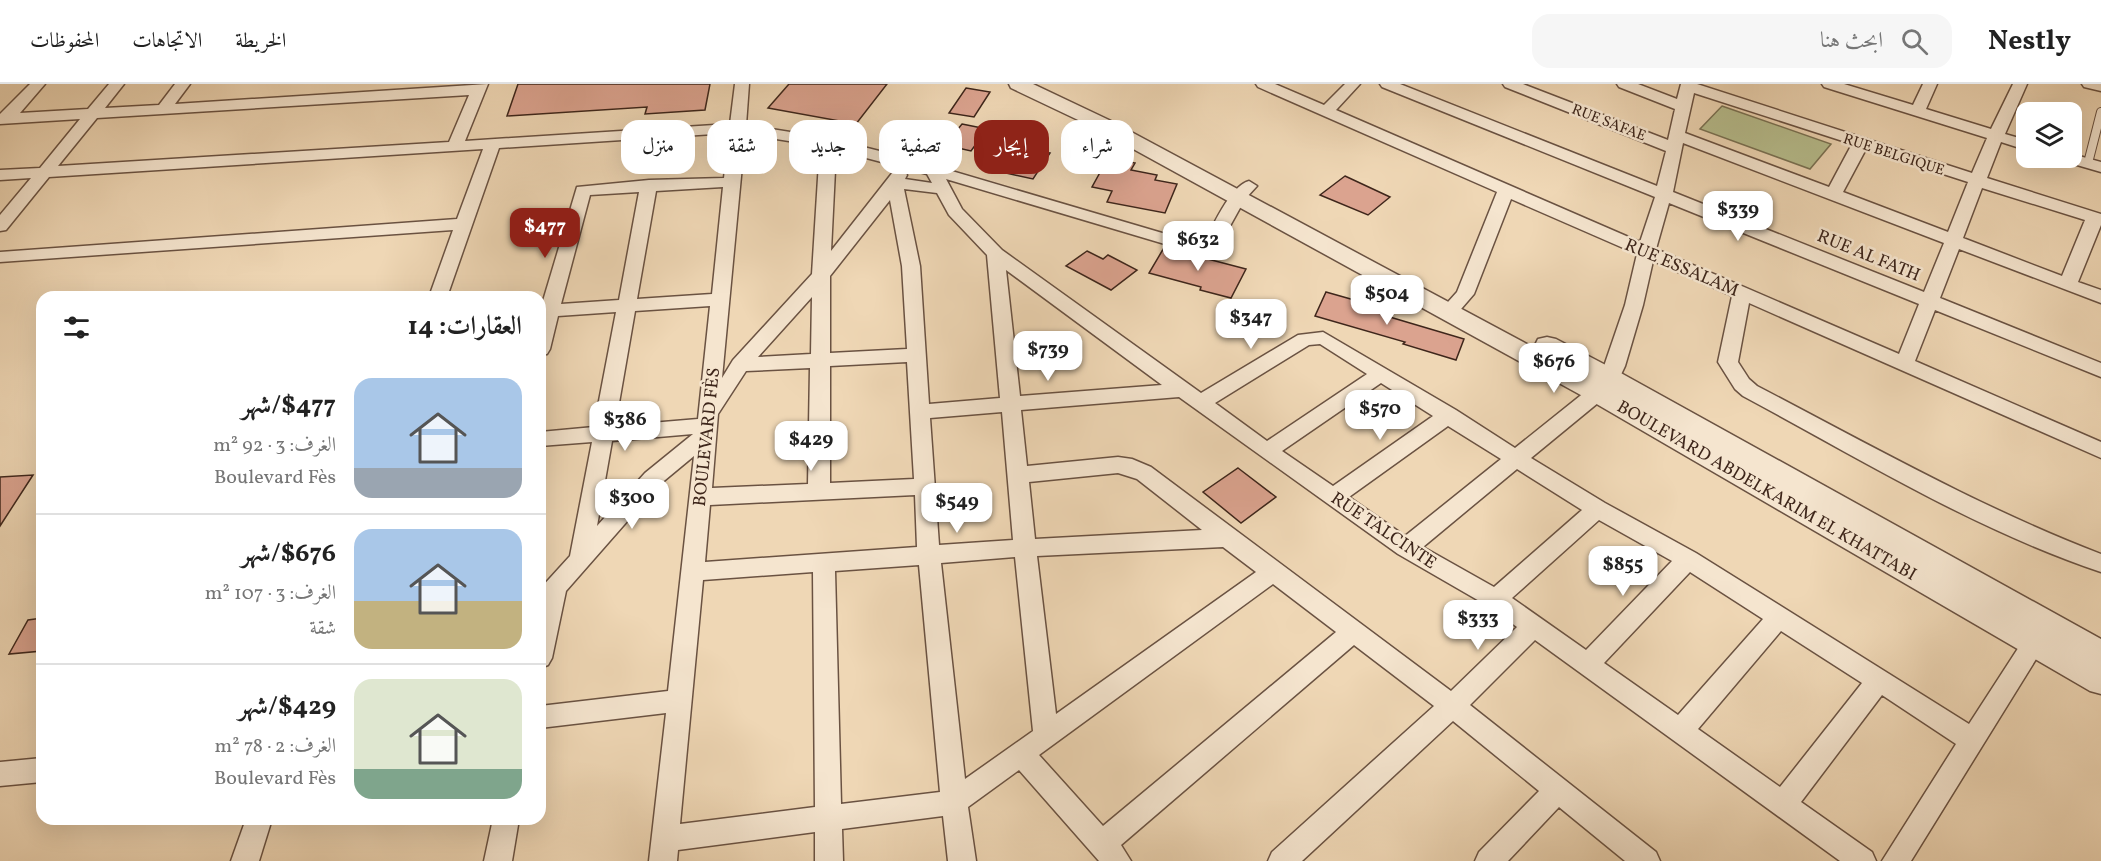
<!DOCTYPE html>
<html lang="ar">
<head>
<meta charset="utf-8">
<style>
	:root { --surface:#fff; --page:#f6f6f6; --text:#222; --muted:#767676; --line:#e0e0e0; --accent:#8f2418 }
	body { margin:0; font-family:Vollkorn,Amiri,serif; background:var(--page); color:var(--text); direction:rtl; height:100vh; display:flex; flex-direction:column; font-size:22px; white-space:nowrap }
	* { box-sizing:border-box; margin:0 }
	p { font-size:20px; color:var(--muted) }
	.icon { flex:none; width:33px; height:33px; fill:none; stroke:currentColor; stroke-width:2; stroke-linecap:round; stroke-linejoin:round }
	.map { position:relative; flex:1; overflow:hidden; direction:ltr }
	.panel { position:absolute; left:36px; top:207px; width:510px; height:534px; display:flex; flex-direction:column; background:var(--surface); border-radius:18px; box-shadow:0 6px 24px #0002; direction:rtl }
	.panel>* { flex:none }
	.hud { position:absolute; left:564px; top:36px; width:570px; height:54px; direction:rtl; display:flex; gap:12px }
	.controls { position:absolute; left:2016px; top:18px; display:grid; gap:12px }
	.controls a { display:grid; place-items:center; width:66px; height:66px; border-radius:12px; background:var(--surface); box-shadow:0 6px 24px #0002; font-size:30px }
	.price { position:absolute; translate:-50% -51px; padding:0 14px; border-radius:12px; background:#fff; color:#222; font-size:20px; line-height:39px; filter:drop-shadow(0 2px 3px #0008) }
	.price::after { content:''; position:absolute; left:50%; top:36px; width:18px; height:14px; margin-left:-9px; background:inherit; clip-path:polygon(0 0,100% 0,50% 100%) }
	.price.on { background:var(--accent); color:#fff }
	ul { padding:0; list-style:none }
	li { display:flex; align-items:center; gap:18px; height:150px; padding:0 24px }
	li+li { border-top:2px solid var(--line) }
	li span { display:grid; place-items:center; flex:none; width:168px; height:120px; border-radius:18px; color:#555 }
	li>.icon { margin-inline-start:auto }
	span .icon { width:72px; height:72px; fill:#fffc; stroke-width:1 }
	li b { font-size:26px }
	h2 { display:flex; justify-content:space-between; align-items:center; height:72px; padding:0 24px; font-size:26px }
	.tag { padding:0 21px; border-radius:18px; background:var(--surface); box-shadow:0 6px 24px #0002; font-size:21px; line-height:54px }
	.tag.on { background:var(--accent); color:#fff }
	header { display:flex; align-items:center; gap:36px; box-sizing:border-box; height:84px; padding:0 30px; background:var(--surface); border-bottom:2px solid var(--line) }
	header strong { font-size:28px }
	nav { display:flex; gap:33px; margin-inline-start:auto; font-size:21px }
	.search { width:420px; height:54px; background:var(--page); display:flex; align-items:center; gap:15px; box-sizing:border-box; padding:0 21px; border-radius:18px; color:var(--muted); font-size:22px }
	.map>svg:first-child { display:block }
	.green { fill:#b7be8e; stroke:#7a7254; stroke-width:1.5 }
	.building { fill:#dba38f; stroke:#3e261b; stroke-width:1.5 }
	.lines { fill:none; stroke-linecap:round; stroke-linejoin:round }
	.service-casing { stroke:#6a5242; stroke-width:10 }
	.minor-casing { stroke:#6a5242; stroke-width:3 }
	.tertiary-casing { stroke:#6a5242; stroke-width:3 }
	.service { stroke:#f5e5cf; stroke-width:8 }
	.minor { fill:#f5e5cf; fill-rule:evenodd }
	.tertiary { fill:#f5e5cf; fill-rule:evenodd }
	.labels { text-anchor:middle; stroke-width:5; stroke-linejoin:round; paint-order:stroke }
	.far-street-label { font-size:15px; fill:#3e261b; stroke:#f5e5cf }
	.street-label { font-size:18px; fill:#3e261b; stroke:#f5e5cf }
</style>
</head>
<body>
<header>
<strong>Nestly</strong>
<div class="search"><svg class="icon" aria-label="search" viewBox="0 0 24 24"><circle cx="10" cy="10" r="6"/><path d="M15 15l6 6"/></svg>ابحث هنا</div>
<nav><a>الخريطة</a><a>الاتجاهات</a><a>المحفوظات</a></nav>
</header>
<div class="map">
<svg width="2101" height="777" viewBox="0 0 2101 777">
	<rect width="100%" height="100%" fill="#efd7b5"/>
	<filter id="stains"><feTurbulence type="fractalNoise" baseFrequency=".00333" numOctaves="4"/><feColorMatrix values="0 0 0 0 .2 0 0 0 0 .09 0 0 0 0 .02 0 0 0 .5 -.17"/></filter>
	<radialGradient id="worn" r=".72"><stop offset=".6" stop-color="#630" stop-opacity="0"/><stop offset="1" stop-color="#630" stop-opacity=".3"/></radialGradient>
	<polygon class="green" points="1722,22 1831,60 1810,85 1700,45"/>
	<g class="building">
		<polygon points="518,0 710,0 705,26 645,30 647,23 507,32"/>
		<polygon points="789,0 887,0 856,40 768,24"/>
		<polygon points="966,4 990,8 974,33 949,29"/>
		<polygon points="962,40 987,45 971,67 945,61"/>
		<polygon points="1024,64 1050,69 1033,95 1006,89"/>
		<polygon points="1108,74 1135,79 1131,86 1157,91 1155,96 1177,100 1165,129 1107,118 1112,107 1092,103"/>
		<polygon points="1345,92 1390,113 1368,131 1320,111"/>
		<polygon points="1165,162 1204,174 1246,185 1231,214 1200,206 1201,203 1149,189"/>
		<polygon points="1087,167 1103,175 1108,171 1137,186 1111,206 1066,182"/>
		<polygon points="1326,208 1386,225 1383,231 1464,255 1456,276 1403,260 1405,258 1315,232"/>
		<polygon points="1238,384 1276,413 1241,439 1203,408"/>
		<polygon points="33,391 0,442 0,393"/>
		<polygon points="42,534 42,567 9,570 28,536"/>
	</g>
	<g class="lines">
		<defs>
			<polyline id="service" points="2088,79 2101,28"/>
			<g id="minor">
				<path d="M30 0H45L20 29 88 25 109 0H124L105 24 159 21 175 0H190L175 20 488 0 465 57 730 40 735 0H749L746 41 828 54 911 75 1203 161C1212 144 1230 102 1249 97L1257 102 1245 115 1215 169 1205 172 946 95 962 125 1002 166 1201 309 1298 251 1323 248 1456 326 1515 364 1590 304 1601 291 1625 221 1637 170 1511 115 1474 210 1455 232H1441L1439 228 1457 208 1497 108 1258 3 1256 0H1275L1324 21 1345 0H1360L1336 26 1640 158 1655 113 1382 3 1380 0H1400L1657 102 1666 67 1505 3 1503 0H1523L1668 56 1675 25 1619 3 1617 0H1638L1677 15 1681 0H1697L1972 89 1987 54 1824 3 1822 0H1844L1913 21 1923 0H1937L1926 25 1991 45 2013 0H2027L2005 50 2026 56V66L2001 58 1987 94 2101 130V141L2078 198 2101 206V219L1959 165 1940 214 2101 279V293L1935 226 1915 277 2101 358V374L1749 219 1738 278 1749 295 1757 302C1870 361 1981 424 2101 470V488C1975 446 1859 374 1743 312L1735 305 1718 278 1732 212 1653 177 1643 221 1625 282 1617 299 1604 314 1531 374 1605 419 1696 469 1969 640 2026 552 2034 549 2042 552 2046 559 1911 777H1882L1956 660 1882 611 1801 718 1872 768 1876 777H1840L1535 556 1470 621 1656 768 1660 777H1625L1559 723 1508 777H1475L1479 768 1539 707 1453 637 1302 777H1268L1272 768 1434 622 1354 561 1121 761 1131 777H1099L1019 686 968 723 976 777H948L943 732 842 745 843 777H815V748L678 766 677 777H649L666 629 540 644V622L668 607 694 372 659 401 566 507 552 574 548 581 540 584V505L570 472 592 358 540 362V348L594 343 616 228 558 232 550 265 547 270 540 271V227L577 103 649 96 724 94 729 49 499 64 447 213H429L453 146 0 178V168L457 135 483 65 49 93 6 146 0 147V131L31 94 0 96V86L40 84 80 35 0 40V30ZM1694 9 1852 60 1829 103 1685 49ZM469 11 449 58 58 82 97 34ZM745 50 820 62 812 190 733 276 722 294ZM1683 59 1944 159 1924 208 1673 108ZM1866 65 1968 98 1948 148 1843 108ZM836 66 927 90 932 99 905 95 907 91 905 88H893L831 167ZM723 103 712 210 637 215 656 107ZM1982 104 2085 136 2062 192 1963 154ZM904 105 937 109 949 131 987 171 1000 314 929 320 920 182ZM639 108 619 216 561 220 590 111ZM890 116 902 182 907 265 830 269V192ZM1669 119 1919 220 1899 270 1656 165ZM1006 186 1162 301 1020 312ZM812 213 811 270 758 273ZM710 222 698 335 615 342 635 227ZM1320 260 1367 290 1267 357 1215 319 1309 261ZM907 278 914 395 830 399V282ZM810 284 808 400 712 404 718 330 746 287ZM1381 299 1433 332 1333 402 1282 367ZM1179 313 1398 470 1488 522 1517 543 1451 607 1151 383 1132 375 1118 373 1027 382 1021 326ZM1002 328 1013 456 939 461 930 334ZM1448 342 1501 375 1405 452 1349 413ZM693 350 645 389 597 442 612 357ZM1517 385 1582 426 1494 503 1423 463ZM1118 389 1137 395 1202 446 1035 455 1029 398ZM915 411 917 463 705 478 710 421ZM1599 436 1672 477 1586 566 1512 514ZM1223 463 1256 488 1056 630 1037 472ZM1015 473 1033 647 965 695 941 479ZM919 481 940 708 841 720 835 487ZM813 488 815 723 680 740 703 496ZM1690 488 1763 535 1678 631 1604 579ZM1273 500 1336 548 1103 742 1039 671ZM1781 547 1862 599 1780 703 1698 645Z"/>
				<polygon points="2082,0 2101,0 2101,7 2084,3"/>
				<polygon points="2072,70 2101,78 2101,88 2063,77 2061,74 2072,74"/>
				<polygon points="42,674 42,698 0,702 0,678"/>
				<polygon points="246,735 272,735 259,777 231,777"/>
				<polygon points="493,735 519,735 512,777 484,777"/>
			</g>
			<polygon id="tertiary" points="1009,0 1033,0 1109,36 1538,266 1535,261 1538,255 1547,253 1556,255 1619,288 2101,555 2101,610 2090,607 1588,315 1095,44 1011,4"/>
		</defs>
		<use href="#service" class="service-casing"/>
		<use href="#minor" class="minor-casing"/>
		<use href="#tertiary" class="tertiary-casing"/>
		<use href="#service" class="service"/>
		<use href="#minor" class="minor"/>
		<use href="#tertiary" class="tertiary"/>
	</g>
	<g class="labels">
		<g class="far-street-label">
			<text transform="translate(1609 38) rotate(21)" y="5">RUE SAFAE</text>
			<text transform="translate(1894 70) rotate(18)" y="5">RUE BELGIQUE</text>
		</g>
		<g class="street-label">
			<text transform="translate(1869 171) rotate(22)" y="6">RUE AL FATH</text>
			<text transform="translate(1682 183) rotate(23)" y="6">RUE ESSALAM</text>
			<text transform="translate(706 353) rotate(-84)" y="6">BOULEVARD FÈS</text>
			<text transform="translate(1767 406) rotate(30)" y="6">BOULEVARD ABDELKARIM EL KHATTABI</text>
			<text transform="translate(1384 446) rotate(34)" y="6">RUE TALCINTE</text>
		</g>
	</g>
	<rect width="100%" height="100%" filter="url(#stains)"/>
	<rect width="100%" height="100%" fill="url(#worn)"/>
</svg>
<div class="controls">
<a><svg class="icon" aria-label="layers" viewBox="0 0 24 24"><path d="M12 4l9 5-9 5-9-5zM3 14l9 5 9-5"/></svg></a>
</div>
<b class="price" style="left:1738px;top:158px">$339</b>
<b class="price on" style="left:545px;top:175px">$477</b>
<b class="price" style="left:1198px;top:188px">$632</b>
<b class="price" style="left:1387px;top:242px">$504</b>
<b class="price" style="left:1251px;top:266px">$347</b>
<b class="price" style="left:1048px;top:298px">$739</b>
<b class="price" style="left:1554px;top:310px">$676</b>
<b class="price" style="left:1380px;top:357px">$570</b>
<b class="price" style="left:625px;top:368px">$386</b>
<b class="price" style="left:811px;top:388px">$429</b>
<b class="price" style="left:632px;top:446px">$300</b>
<b class="price" style="left:957px;top:450px">$549</b>
<b class="price" style="left:1623px;top:513px">$855</b>
<b class="price" style="left:1478px;top:567px">$333</b>
<div class="hud">
<a class="tag">شراء</a>
<a class="tag on">إيجار</a>
<a class="tag">تصفية</a>
<a class="tag">جديد</a>
<a class="tag">شقة</a>
<a class="tag">منزل</a>
</div>
<section class="panel">
<h2>العقارات: 14<svg class="icon" aria-label="filters" viewBox="0 0 24 24"><path d="M4 7h16M4 17h16"/><circle cx="9" cy="7" r="2"/><circle cx="15" cy="17" r="2"/></svg></h2>
<ul>
<li><span style="background:linear-gradient(#a9c7e8 75%,#9aa5b1 0)"><svg class="icon" aria-label="home" viewBox="0 0 24 24"><path d="M3 11l9-7 9 7M6 9v11h12V9"/></svg></span><div><b>$477/شهر</b><p>الغرف: 3 · 92 m²</p><p>Boulevard Fès</p></div></li>
<li><span style="background:linear-gradient(#a9c7e8 60%,#c2b280 0)"><svg class="icon" aria-label="home" viewBox="0 0 24 24"><path d="M3 11l9-7 9 7M6 9v11h12V9"/></svg></span><div><b>$676/شهر</b><p>الغرف: 3 · 107 m²</p><p>شقة</p></div></li>
<li><span style="background:linear-gradient(#dfe7d0 75%,#7fa58c 0)"><svg class="icon" aria-label="home" viewBox="0 0 24 24"><path d="M3 11l9-7 9 7M6 9v11h12V9"/></svg></span><div><b>$429/شهر</b><p>الغرف: 2 · 78 m²</p><p>Boulevard Fès</p></div></li>
</ul>
</section>
</div>
</body>
</html>
